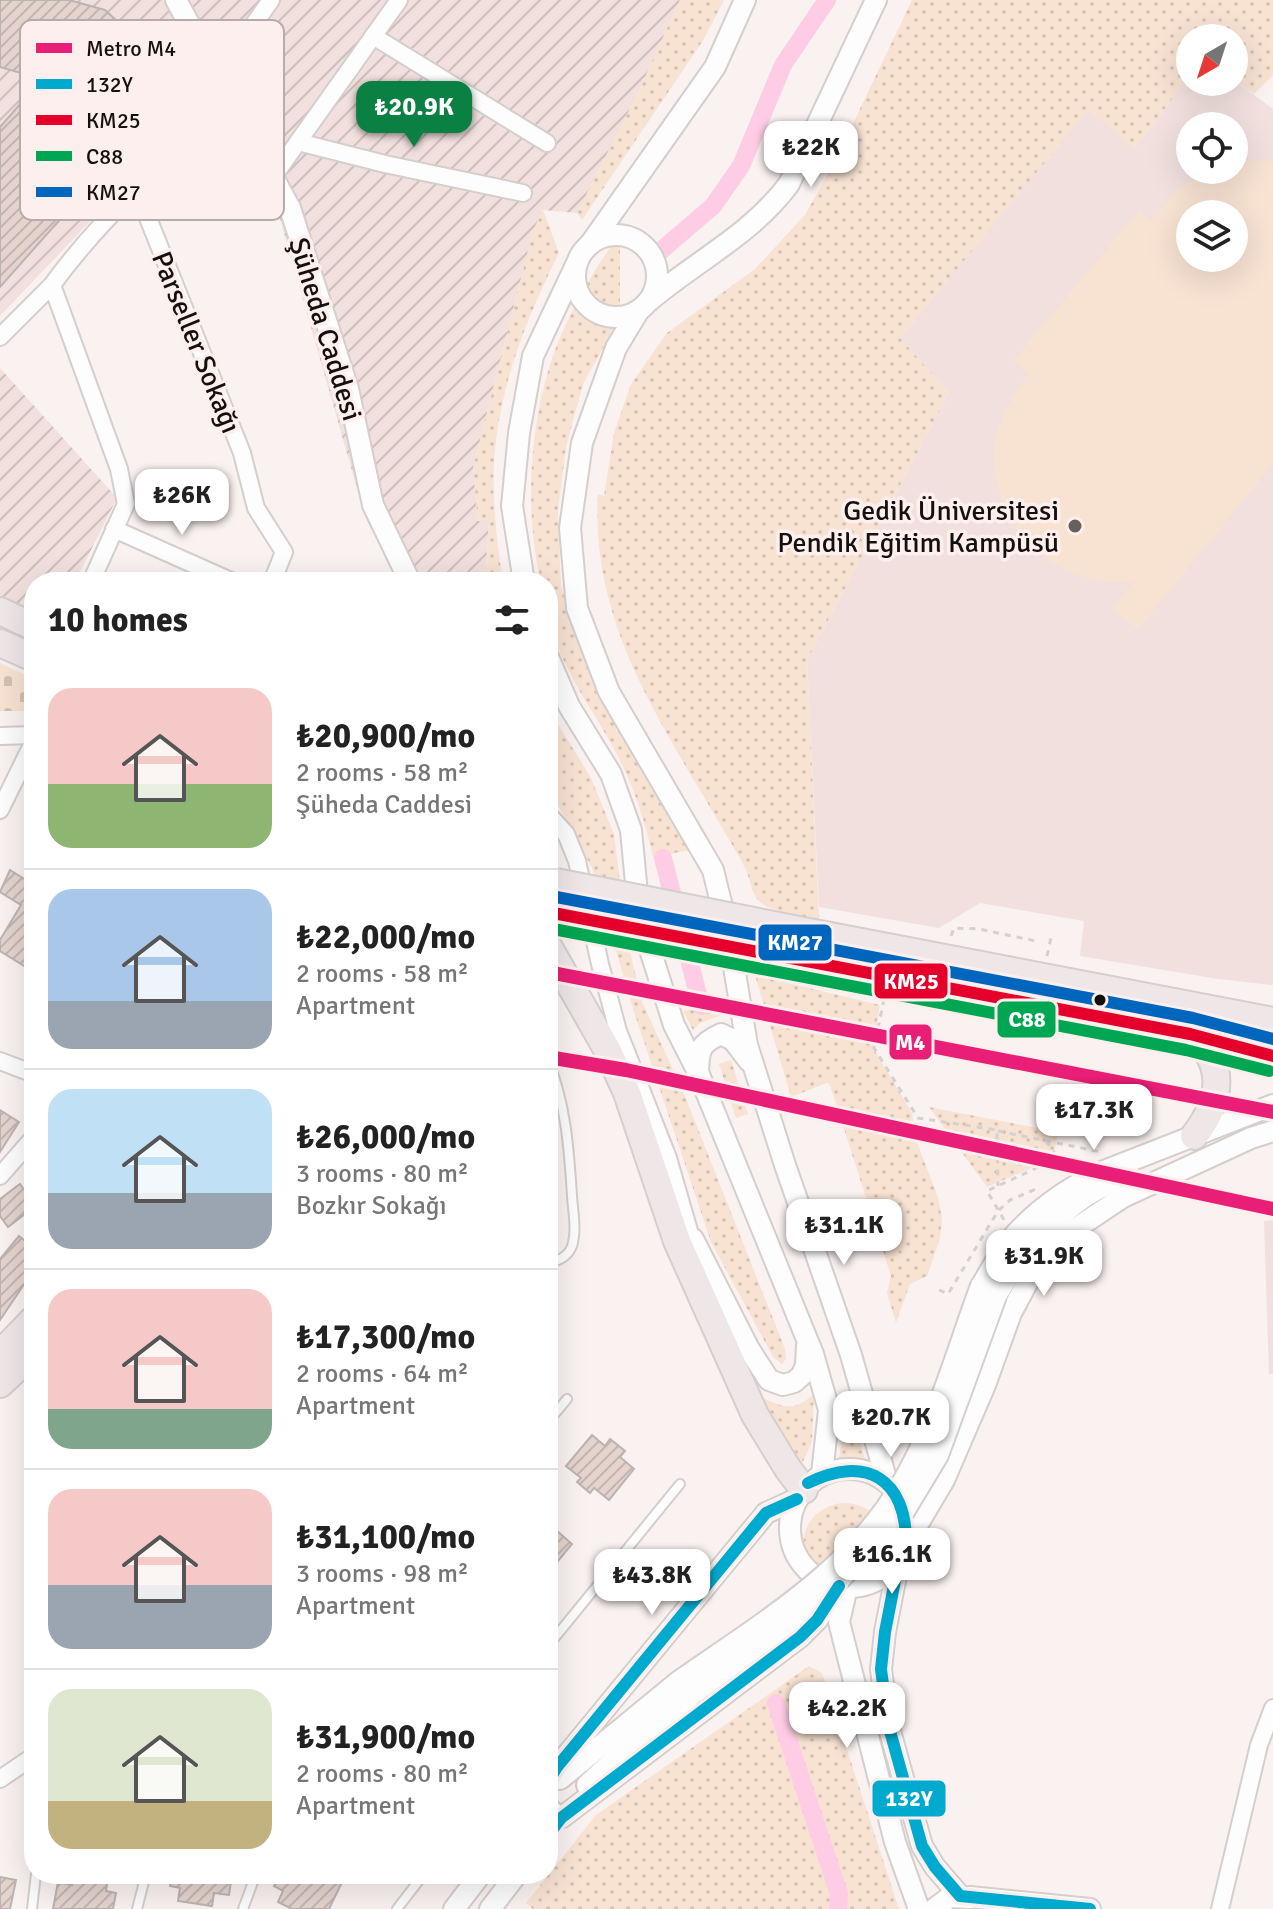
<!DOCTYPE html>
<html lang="en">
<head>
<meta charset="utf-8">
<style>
	:root { --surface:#fff; --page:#f2f2f2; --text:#222; --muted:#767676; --line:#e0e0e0; --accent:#0b8043 }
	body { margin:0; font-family:Signika,sans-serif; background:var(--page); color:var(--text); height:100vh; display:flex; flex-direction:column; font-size:30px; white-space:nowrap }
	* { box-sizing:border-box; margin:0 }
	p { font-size:26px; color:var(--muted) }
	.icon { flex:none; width:44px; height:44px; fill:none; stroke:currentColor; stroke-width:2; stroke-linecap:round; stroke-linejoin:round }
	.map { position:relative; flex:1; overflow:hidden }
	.sheet { position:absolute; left:24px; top:572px; width:534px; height:1312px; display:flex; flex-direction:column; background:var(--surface); border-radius:32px; box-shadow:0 8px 32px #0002 }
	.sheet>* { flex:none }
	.needle { width:52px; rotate:219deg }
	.fabs { position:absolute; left:1176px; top:24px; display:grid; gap:16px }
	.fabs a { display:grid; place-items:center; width:72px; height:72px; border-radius:50%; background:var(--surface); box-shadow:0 8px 32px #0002; font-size:40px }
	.price { position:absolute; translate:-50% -68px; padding:0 18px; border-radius:16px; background:#fff; color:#222; font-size:26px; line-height:52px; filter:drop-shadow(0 2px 4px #0008) }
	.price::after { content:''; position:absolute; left:50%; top:48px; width:24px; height:18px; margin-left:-12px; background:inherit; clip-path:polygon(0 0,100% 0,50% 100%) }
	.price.selected { background:var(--accent); color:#fff }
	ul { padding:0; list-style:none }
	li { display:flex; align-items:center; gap:24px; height:200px; padding:0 24px }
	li+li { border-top:2px solid var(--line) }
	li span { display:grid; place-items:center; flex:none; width:224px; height:160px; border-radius:24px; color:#555 }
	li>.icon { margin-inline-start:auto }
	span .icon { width:96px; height:96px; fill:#fffc; stroke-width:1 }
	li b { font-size:34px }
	h2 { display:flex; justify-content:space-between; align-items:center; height:96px; padding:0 24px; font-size:34px }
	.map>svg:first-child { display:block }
	.built { fill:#f1e0de; fill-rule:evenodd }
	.industrial { fill:url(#industrial-furrows) }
	.grass { fill:url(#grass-dots) }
	.cemetery { fill:url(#cemetery-stones) }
	.park { fill:#f8e2d2; fill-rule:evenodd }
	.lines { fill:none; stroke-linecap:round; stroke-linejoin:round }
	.canal { stroke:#fecce5; stroke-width:18 }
	.building { fill:url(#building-hatch); stroke:#bab4b3; stroke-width:2 }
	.service-casing { stroke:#d4cecc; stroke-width:12 }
	.minor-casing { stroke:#d4cecc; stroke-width:20 }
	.tertiary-casing { stroke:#d4cecc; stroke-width:24 }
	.primary-casing { stroke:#d3cfce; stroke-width:30 }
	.path { stroke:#d3d1d1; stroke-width:3; stroke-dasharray:6 6; stroke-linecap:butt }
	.service { stroke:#fefdfd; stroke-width:8 }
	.minor { stroke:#fefdfd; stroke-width:16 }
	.tertiary { stroke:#fefdfd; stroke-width:20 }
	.primary { stroke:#efe6e8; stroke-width:26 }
	.tertiary-bridge-casing { stroke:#d4cecc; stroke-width:24; stroke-linecap:butt }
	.primary-bridge-casing { stroke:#d3cfce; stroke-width:30; stroke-linecap:butt }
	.tertiary-bridge { stroke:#fefdfd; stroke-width:20 }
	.primary-bridge { stroke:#efe6e8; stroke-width:26 }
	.bus-1-casing { stroke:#fdefed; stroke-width:18 }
	.bus-2-casing { stroke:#fdefed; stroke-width:18 }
	.bus-3-casing { stroke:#fdefed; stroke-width:18 }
	.bus-4-casing { stroke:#fdefed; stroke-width:18 }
	.bus-1 { stroke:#00a9ce; stroke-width:12 }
	.bus-2 { stroke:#e4002b; stroke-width:12 }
	.bus-3 { stroke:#00a651; stroke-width:12 }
	.bus-4 { stroke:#0065bd; stroke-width:12 }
	.metro-1-casing { stroke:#fdefed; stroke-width:20 }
	.metro-1 { stroke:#e91e76; stroke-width:14 }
	.poi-dot { fill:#655f5e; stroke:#fdefed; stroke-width:3 }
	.bus-dot { fill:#151010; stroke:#fdefed; stroke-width:3 }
	.labels { text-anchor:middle; stroke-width:7; stroke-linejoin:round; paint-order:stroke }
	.street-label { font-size:28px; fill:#151010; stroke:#fdefed }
	.poi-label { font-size:28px; fill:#151010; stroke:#fdefed; text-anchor:end }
	.key { fill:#fdefed; stroke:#b7acab; stroke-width:2 }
	.key-label { font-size:22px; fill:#151010 }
	.line-badge { stroke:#fdefed; stroke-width:3 }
	.badge-label { font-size:22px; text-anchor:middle; font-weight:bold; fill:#fff }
</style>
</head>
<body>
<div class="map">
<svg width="1273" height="1909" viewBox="0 0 1273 1909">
	<defs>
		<pattern id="industrial-furrows" width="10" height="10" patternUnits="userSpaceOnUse" patternTransform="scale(2)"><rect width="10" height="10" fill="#f1e0de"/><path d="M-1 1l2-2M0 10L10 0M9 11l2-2" fill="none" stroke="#cebfbd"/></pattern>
		<pattern id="grass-dots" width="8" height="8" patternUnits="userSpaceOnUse" patternTransform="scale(2)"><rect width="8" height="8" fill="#f8e2d2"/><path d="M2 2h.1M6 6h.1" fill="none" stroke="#d4c1b3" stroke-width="1.8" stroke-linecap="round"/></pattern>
		<pattern id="cemetery-stones" width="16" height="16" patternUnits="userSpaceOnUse" patternTransform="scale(2)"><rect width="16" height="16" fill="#f8e2d2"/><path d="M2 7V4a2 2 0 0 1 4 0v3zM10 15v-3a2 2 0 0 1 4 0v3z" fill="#d4c1b3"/></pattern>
		<pattern id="building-hatch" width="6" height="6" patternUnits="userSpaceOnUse" patternTransform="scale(2)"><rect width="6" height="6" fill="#e5d4ce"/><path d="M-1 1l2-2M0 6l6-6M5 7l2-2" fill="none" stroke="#c4b5b0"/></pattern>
	</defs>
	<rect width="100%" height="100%" fill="#faf2f0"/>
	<g class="built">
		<path d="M1190 75V82H1234V80L1273 109V985L1218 979 1080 956 1084 921 980 903 939 928 819 907 807 660 949 393 900 338 1088 109 1135 148ZM1190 126H1234V170H1190ZM1190 214H1234V258H1190Z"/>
		<polygon points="1273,1220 1273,1374 1269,1374 1264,1221"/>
	</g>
	<g class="industrial">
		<polygon points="0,0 680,0 637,95 577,213 543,210 533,231 473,468 478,521 489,519 485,582 398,582 364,513 274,198 209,96 0,316"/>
		<polygon points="0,368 117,498 75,582 34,582 34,613 0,597"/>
	</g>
	<g class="grass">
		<polygon points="680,0 724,0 704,39 582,220 577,213 637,95"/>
		<path d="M912 0H1273V75L1254 94 1234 80V38H1190V75L1135 148 1088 110 900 338 949 393 807 660 819 920C804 916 772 912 761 903 751 895 751 881 746 870 741 859 734 848 728 838 665 728 590 627 598 494L604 496 614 433 631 384 667 333 755 269 805 215 837 157Z"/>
		<path d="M543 210 559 253C530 311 504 374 496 440 490 486 496 536 503 582H485L489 519 478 521 473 468 533 231Z"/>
		<path d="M620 233V318L583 384 566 447 558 510 561 587 585 652 620 732 690 850 653 857C645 820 632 781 613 747 590 705 556 661 548 613 547 603 548 592 548 582H541C523 508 530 411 559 340 575 302 596 267 620 233Z"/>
		<polygon points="548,708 591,778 614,834 627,939 642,1002 683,1091 785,1349 786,1359 782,1364 773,1357 711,1242 634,1012 592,868 548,787"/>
		<polygon points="755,975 880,1005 873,1045 875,1051 912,1113 916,1140 938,1197 942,1219 940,1239 927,1276 910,1284 896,1323 887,1293 891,1276 829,1082 791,1097"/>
		<polygon points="721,1005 722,1015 700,1023 693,1030 683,1011"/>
		<polygon points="731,1060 748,1114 736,1118 719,1064"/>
		<polygon points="929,1107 1058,1132 1053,1159 987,1187"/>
		<path d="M814 1394 812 1442 801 1466 762 1398C788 1408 792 1412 814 1394Z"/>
		<polygon points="849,1400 866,1463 838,1463"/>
		<circle cx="845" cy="1545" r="42"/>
		<polygon points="809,1666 822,1673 899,1909 533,1909 526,1903 596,1815"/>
	</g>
	<polygon class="cemetery" points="0,663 34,679 34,711 0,711"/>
	<path class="park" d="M1241 161H1273V464L1138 629 1112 609 1133 582C1057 588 992 530 994 452 995 422 1012 398 1028 374L1013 361 1139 211 1151 220C1176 191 1193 170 1234 170V163ZM1190 214H1234V258H1190Z"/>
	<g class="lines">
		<g class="canal">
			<polyline points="657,254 713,206 741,166 783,65 827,0"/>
			<polyline points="663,858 701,1006"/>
			<polyline points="776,1703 839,1894 838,1909"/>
		</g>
	</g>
	<g class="building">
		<polygon points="0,0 69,0 105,10 182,82 0,287 0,127 42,79 0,67"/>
		<polygon points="10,870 34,885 34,962 29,969 0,951 0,940 21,905 0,892"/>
		<polygon points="0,1110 19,1122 0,1152"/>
		<polygon points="20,1184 34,1203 34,1207 8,1227 0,1216 0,1199"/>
		<polygon points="19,1236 34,1248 34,1290 25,1283 0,1320 0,1259"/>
		<polygon points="592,1435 605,1446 610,1439 625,1451 620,1457 634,1469 609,1500 594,1488 590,1493 577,1482 581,1478 566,1466"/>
		<polygon points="548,1523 572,1544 548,1573"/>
		<polygon points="74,1874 108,1878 106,1891 116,1893 113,1909 53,1909 58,1882 72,1885"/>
		<polygon points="172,1874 232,1874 229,1895 214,1893 212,1906 178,1901 180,1888 170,1886"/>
		<polygon points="280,1874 346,1874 329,1909 292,1909 278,1902 283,1891 274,1886"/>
		<polygon points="0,1877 16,1880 10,1909 0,1909"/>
	</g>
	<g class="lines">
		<defs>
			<g id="service">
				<path d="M548 1060C566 1103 569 1149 572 1196 573 1212 577 1230 572 1246 568 1257 559 1260 548 1264"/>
				<polyline points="548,1422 567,1399"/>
				<polyline points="548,1646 680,1484"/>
				<polyline points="32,1909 36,1874"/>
				<polyline points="137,1909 146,1874"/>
				<polyline points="243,1909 256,1874"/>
				<polyline points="397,1909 424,1874"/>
			</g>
			<g id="minor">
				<polyline points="373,36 547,143"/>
				<polyline points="217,76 271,0"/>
				<polyline points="298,142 385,164 523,193"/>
				<polyline points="273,177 399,0"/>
				<polyline points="136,188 242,453 256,508 284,552 272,582"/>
				<path d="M52 285C103 215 167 159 232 102"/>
				<polyline points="0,337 52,285 119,469 126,504 91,582"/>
				<polyline points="114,529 233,582"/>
				<polyline points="0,736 34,735"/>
				<polyline points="0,810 34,741"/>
				<polyline points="548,814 566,834 577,861 600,964 618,1031 668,1158 694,1248"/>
				<polyline points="0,1061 34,1074"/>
				<polyline points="0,1176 34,1137"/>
				<polyline points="0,1779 34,1756"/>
				<polyline points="548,1804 561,1818"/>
				<polyline points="1220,1909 1259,1745 1273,1708"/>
			</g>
			<g id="tertiary">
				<polyline points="176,0 290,208 348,389 373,505 410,582"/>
				<circle cx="616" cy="276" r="41"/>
				<polyline points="591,243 715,67 745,0"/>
				<path d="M649 301C696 261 751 235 789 184L876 0"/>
				<polyline points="639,310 616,348 582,443 570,528 577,608 609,692 713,870 728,931 747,1045 785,1165 851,1355 887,1482"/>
				<polyline points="524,582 512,506 519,433 533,356 576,265"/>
				<polyline points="548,657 569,706 611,774 631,830 639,915 674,1025 698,1072 813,1354 829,1410 822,1474"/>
				<path d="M698 1072C699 1050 699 1044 721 1034L733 1040 749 1061"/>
				<polyline points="693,1239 749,1349 769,1380 783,1385 794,1382 802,1375 806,1365 807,1346"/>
				<path d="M981 1286C990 1272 998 1256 1008 1243 1032 1213 1065 1190 1099 1173L1273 1105"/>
				<path d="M996 1296C1018 1258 1047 1224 1083 1198 1097 1188 1114 1182 1129 1174"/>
				<circle cx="849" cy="1528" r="59"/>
				<polyline points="906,1544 944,1480 985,1385 1011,1313 1034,1270 1072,1231 1123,1197 1251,1138 1273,1131"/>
				<polyline points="899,1560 885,1632 881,1669 888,1724 922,1846 935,1867 960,1896"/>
				<polyline points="847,1587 839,1622 895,1842 919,1909"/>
				<polyline points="560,1779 678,1682"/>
				<polyline points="548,1782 557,1767 766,1513 797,1499"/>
				<polyline points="587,1785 631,1744 690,1696"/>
				<polyline points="561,1818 800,1637 817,1620 837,1589"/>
				<polyline points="970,1897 1090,1909"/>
				<polyline points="454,1909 481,1874"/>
				<polyline points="490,1909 517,1874"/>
				<polyline points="934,1909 950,1897 970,1898"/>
			</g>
			<g id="primary">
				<polyline points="0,611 34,627"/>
				<polyline points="0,643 34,658"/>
				<polyline points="804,931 1273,1021"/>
				<polyline points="548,946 608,1051 627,1093 677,1241 755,1415 788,1469 804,1490"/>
				<polyline points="812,962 1208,1038 1273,1056"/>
				<path d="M1190 1034C1228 1063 1221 1102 1194 1136"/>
				<polyline points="0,1354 34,1319"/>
				<polyline points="0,1384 34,1352"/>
			</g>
		</defs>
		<use href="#service" class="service-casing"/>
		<use href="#minor" class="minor-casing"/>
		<use href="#tertiary" class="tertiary-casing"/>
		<use href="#primary" class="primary-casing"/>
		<g class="path">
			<polyline points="951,936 954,928 979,929 1036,941"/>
			<polyline points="1047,956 1052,933"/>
			<polyline points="884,999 874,1048 918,1118 997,1130 998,1186"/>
			<polyline points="998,1131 1101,1152"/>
			<polyline points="1046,1141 1067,1170"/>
			<polyline points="1004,1220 987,1191 1058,1158"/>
			<polyline points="939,1290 948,1294 998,1211 1010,1200 1036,1189"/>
		</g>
		<use href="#service" class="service"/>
		<use href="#minor" class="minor"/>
		<use href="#tertiary" class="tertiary"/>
		<use href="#primary" class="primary"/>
		<defs>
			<g id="tertiary-bridge">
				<path d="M678 1682C756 1627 852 1571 901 1485 937 1424 956 1353 981 1286"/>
				<polyline points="690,1696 819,1601 903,1513 938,1455 996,1296"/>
			</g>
			<g id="primary-bridge">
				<polyline points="556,882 804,931"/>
				<polyline points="554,914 812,962"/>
			</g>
		</defs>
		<use href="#tertiary-bridge" class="tertiary-bridge-casing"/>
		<use href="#primary-bridge" class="primary-bridge-casing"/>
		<use href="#tertiary-bridge" class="tertiary-bridge"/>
		<use href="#primary-bridge" class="primary-bridge"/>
		<defs>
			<g id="bus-1">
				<path d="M808 1483C866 1454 907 1479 906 1544"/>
				<polyline points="899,1560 885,1632 881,1669 888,1724 922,1846 935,1867 960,1896 1090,1909"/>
				<polyline points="548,1782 557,1767 766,1513 797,1499"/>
				<polyline points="548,1835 561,1818 800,1637 817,1620 839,1586"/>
			</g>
			<polyline id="bus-2" points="548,912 1190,1034 1273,1056"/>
			<polyline id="bus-3" points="548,928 1186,1050 1269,1071"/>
			<polyline id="bus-4" points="551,896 1193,1018 1273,1039"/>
		</defs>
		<use href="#bus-1" class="bus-1-casing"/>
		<use href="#bus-2" class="bus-2-casing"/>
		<use href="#bus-3" class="bus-3-casing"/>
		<use href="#bus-4" class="bus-4-casing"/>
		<use href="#bus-1" class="bus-1"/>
		<use href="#bus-2" class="bus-2"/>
		<use href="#bus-3" class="bus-3"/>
		<use href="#bus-4" class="bus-4"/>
		<defs>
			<g id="metro-1">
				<polyline points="548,972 1273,1112"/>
				<polyline points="548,1057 626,1070 1273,1209"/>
			</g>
		</defs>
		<use href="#metro-1" class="metro-1-casing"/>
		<use href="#metro-1" class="metro-1"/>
	</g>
	<circle class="poi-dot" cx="1075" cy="526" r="8"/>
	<circle class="bus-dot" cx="1100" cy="1000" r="7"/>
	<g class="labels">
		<g class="street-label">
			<text transform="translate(326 329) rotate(73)" y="10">Şüheda Caddesi</text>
			<text transform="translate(197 342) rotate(68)" y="10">Parseller Sokağı</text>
		</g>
		<g class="poi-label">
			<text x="1059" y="520">Gedik Üniversitesi<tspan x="1059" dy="32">Pendik Eğitim Kampüsü</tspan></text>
		</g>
	</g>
	<rect x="20" y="20" width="264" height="200" rx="12" class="key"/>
	<rect x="36" y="43" width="36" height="10" fill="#e91e76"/>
	<rect x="36" y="79" width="36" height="10" fill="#00a9ce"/>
	<rect x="36" y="115" width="36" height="10" fill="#e4002b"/>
	<rect x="36" y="151" width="36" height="10" fill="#00a651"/>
	<rect x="36" y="187" width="36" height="10" fill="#0065bd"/>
	<g class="key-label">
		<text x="86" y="56">Metro M4</text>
		<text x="86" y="92">132Y</text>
		<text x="86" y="128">KM25</text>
		<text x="86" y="164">C88</text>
		<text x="86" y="200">KM27</text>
	</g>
	<g class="line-badge">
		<rect x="757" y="923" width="76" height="39" rx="8" fill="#0065bd"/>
		<rect x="873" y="962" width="76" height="38" rx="8" fill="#e4002b"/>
		<rect x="996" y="1000" width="61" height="39" rx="8" fill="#00a651"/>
		<rect x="888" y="1023" width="45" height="38" rx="8" fill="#e91e76"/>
		<rect x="871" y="1779" width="76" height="39" rx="8" fill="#00a9ce"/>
	</g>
	<g class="badge-label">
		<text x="795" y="950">KM27</text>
		<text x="911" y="989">KM25</text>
		<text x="1027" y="1027">C88</text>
		<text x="910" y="1050">M4</text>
		<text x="909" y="1806">132Y</text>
	</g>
</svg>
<div class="fabs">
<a><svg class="needle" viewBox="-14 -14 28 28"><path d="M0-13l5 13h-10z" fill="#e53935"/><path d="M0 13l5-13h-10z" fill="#767676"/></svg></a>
<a><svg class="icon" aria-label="locate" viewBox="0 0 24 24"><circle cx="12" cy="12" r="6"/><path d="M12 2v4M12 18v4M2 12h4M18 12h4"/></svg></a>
<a><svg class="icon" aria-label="layers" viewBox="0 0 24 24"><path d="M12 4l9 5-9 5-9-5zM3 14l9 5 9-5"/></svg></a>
</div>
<b class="price selected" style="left:414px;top:149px">₺20.9K</b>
<b class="price" style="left:811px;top:189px">₺22K</b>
<b class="price" style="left:182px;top:537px">₺26K</b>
<b class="price" style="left:1094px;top:1152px">₺17.3K</b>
<b class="price" style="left:844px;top:1267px">₺31.1K</b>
<b class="price" style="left:1044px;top:1298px">₺31.9K</b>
<b class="price" style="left:891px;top:1459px">₺20.7K</b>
<b class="price" style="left:892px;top:1596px">₺16.1K</b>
<b class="price" style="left:652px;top:1617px">₺43.8K</b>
<b class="price" style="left:847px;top:1750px">₺42.2K</b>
<section class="sheet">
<h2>10 homes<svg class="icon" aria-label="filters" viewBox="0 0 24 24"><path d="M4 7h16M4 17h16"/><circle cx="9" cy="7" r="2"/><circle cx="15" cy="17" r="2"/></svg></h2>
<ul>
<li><span style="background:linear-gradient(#f6c9c9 60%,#8fb573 0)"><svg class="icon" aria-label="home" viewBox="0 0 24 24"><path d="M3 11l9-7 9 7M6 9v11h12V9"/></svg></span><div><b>₺20,900/mo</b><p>2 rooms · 58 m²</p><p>Şüheda Caddesi</p></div></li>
<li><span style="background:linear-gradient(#a9c7e8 70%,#9aa5b1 0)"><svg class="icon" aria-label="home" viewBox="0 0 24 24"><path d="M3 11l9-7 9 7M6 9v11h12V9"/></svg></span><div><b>₺22,000/mo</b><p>2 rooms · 58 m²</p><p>Apartment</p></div></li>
<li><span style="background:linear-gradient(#bfe0f5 65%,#9aa5b1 0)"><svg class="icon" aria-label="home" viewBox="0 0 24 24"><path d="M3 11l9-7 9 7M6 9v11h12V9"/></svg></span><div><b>₺26,000/mo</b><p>3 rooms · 80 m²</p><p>Bozkır Sokağı</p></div></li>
<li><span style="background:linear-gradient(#f6c9c9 75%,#7fa58c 0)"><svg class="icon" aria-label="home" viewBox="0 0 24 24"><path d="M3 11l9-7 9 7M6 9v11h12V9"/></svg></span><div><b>₺17,300/mo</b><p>2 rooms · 64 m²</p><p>Apartment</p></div></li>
<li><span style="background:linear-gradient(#f6c9c9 60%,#9aa5b1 0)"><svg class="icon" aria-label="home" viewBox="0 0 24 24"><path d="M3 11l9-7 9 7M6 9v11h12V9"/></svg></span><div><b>₺31,100/mo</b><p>3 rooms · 98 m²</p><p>Apartment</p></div></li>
<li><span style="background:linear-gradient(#dfe7d0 70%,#c2b280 0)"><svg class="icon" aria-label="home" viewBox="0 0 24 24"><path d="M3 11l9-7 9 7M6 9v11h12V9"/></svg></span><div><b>₺31,900/mo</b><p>2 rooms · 80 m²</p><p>Apartment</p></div></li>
</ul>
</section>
</div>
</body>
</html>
